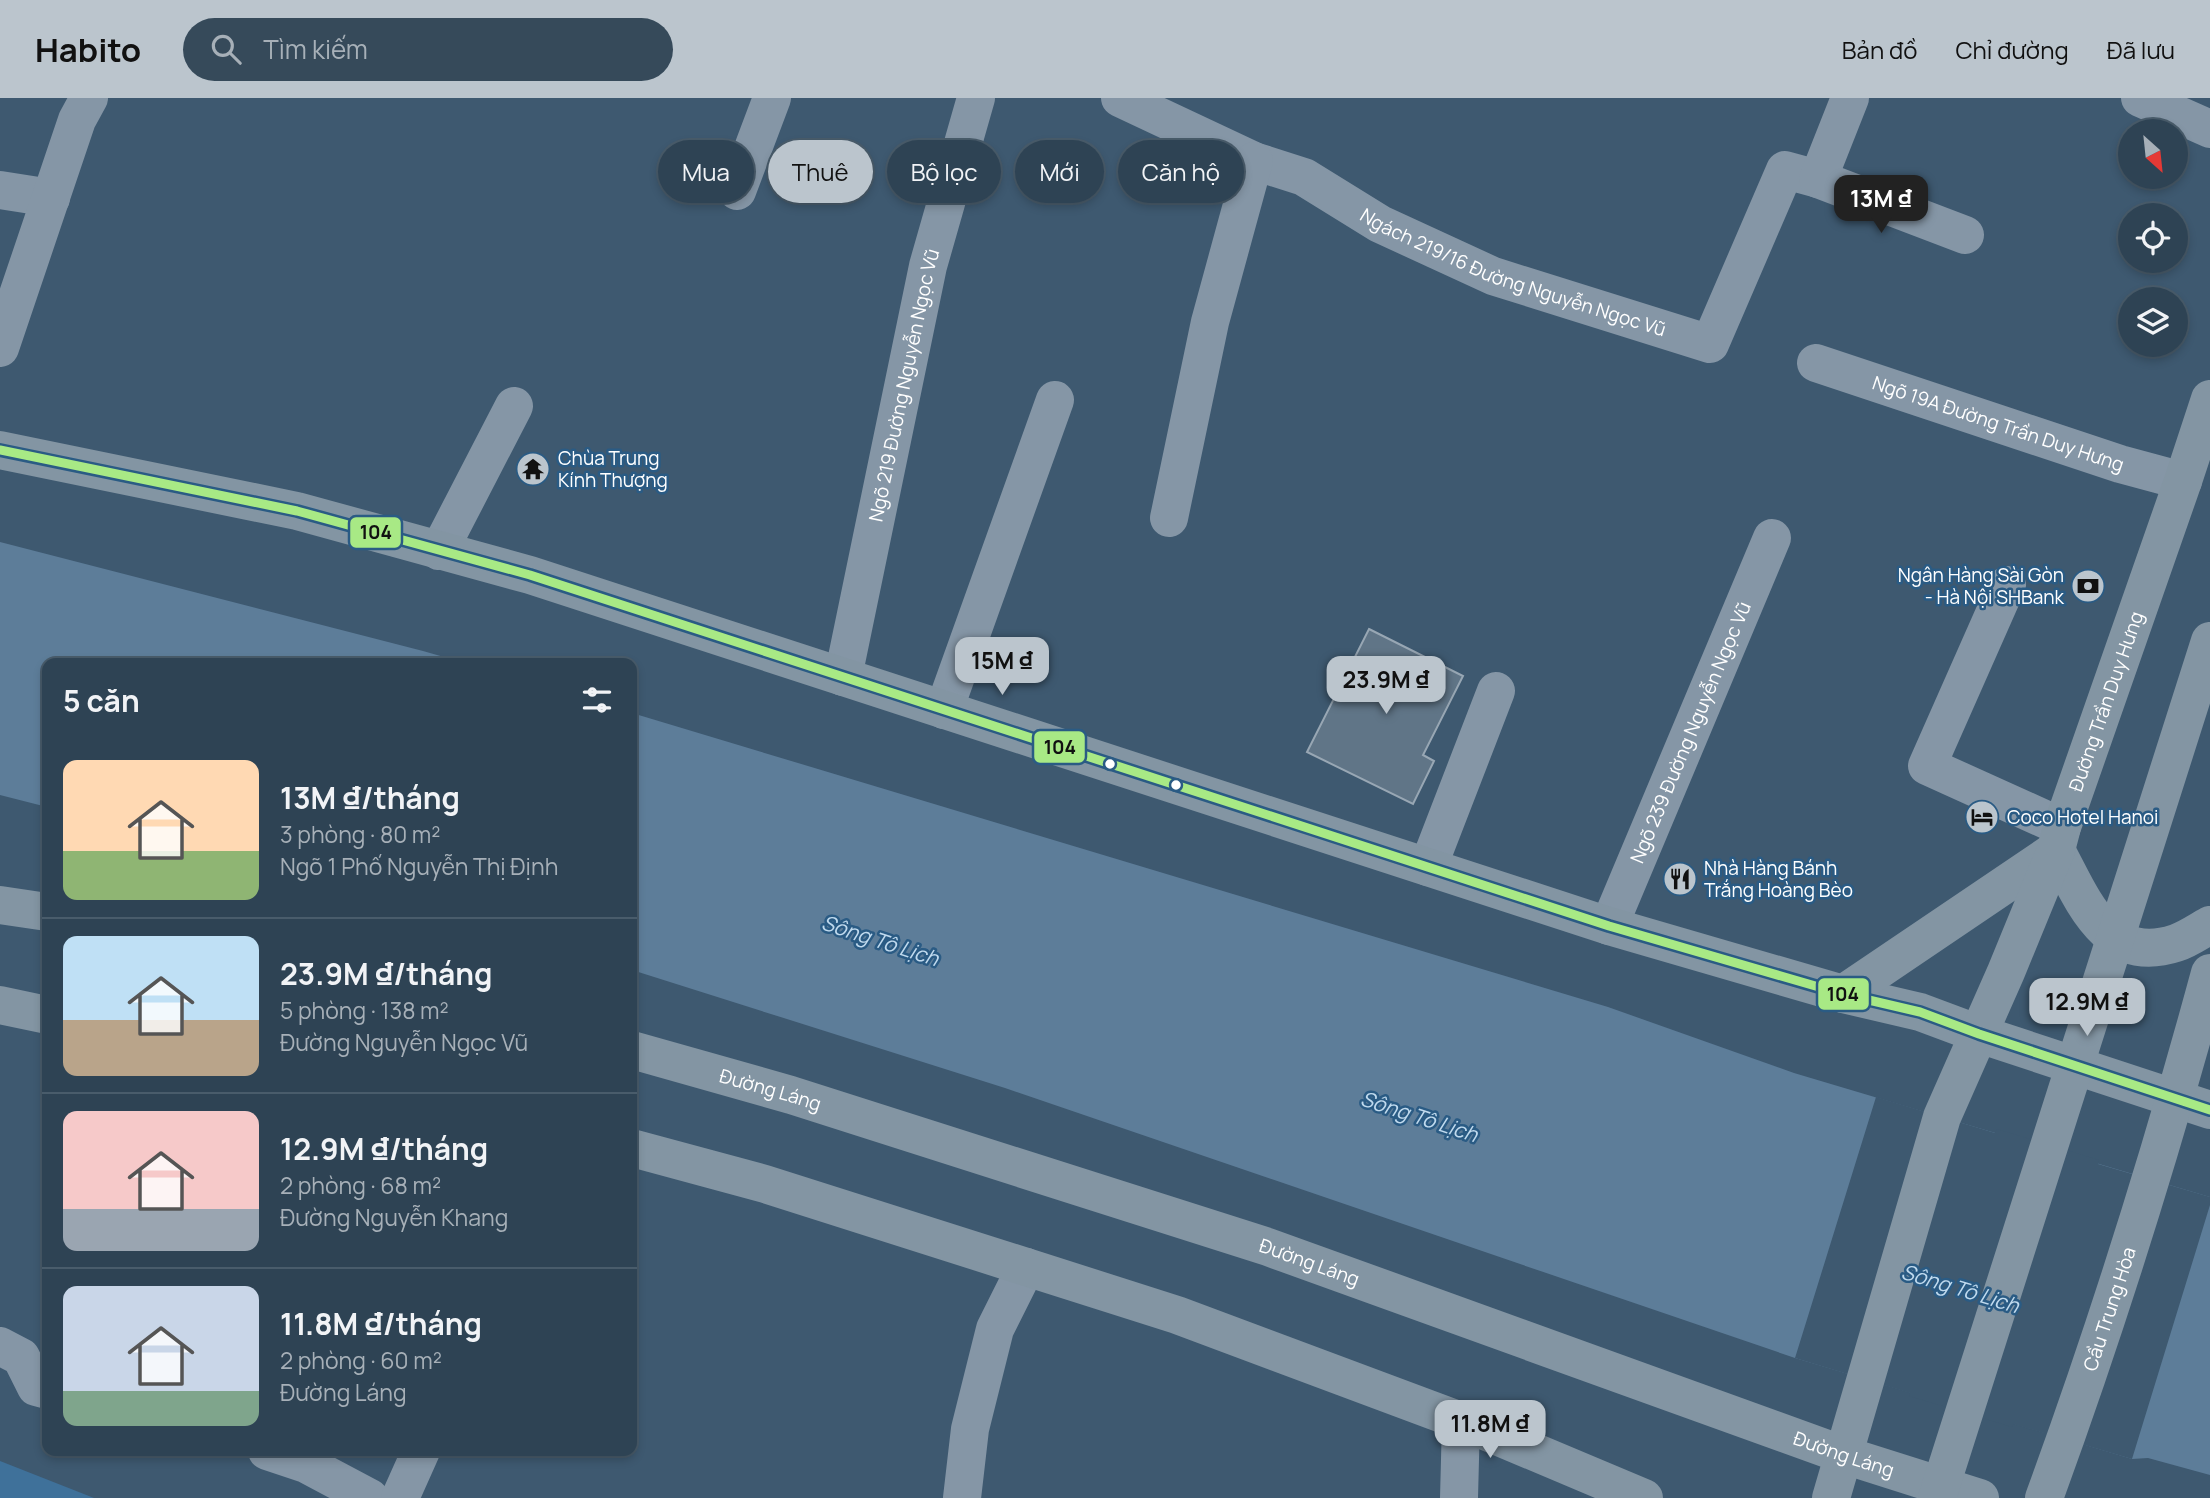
<!DOCTYPE html>
<html lang="vi">
<head>
<meta charset="utf-8">
<style>
	:root { --surface:#2e4354; --page:#364a5a; --text:#f1f3f6; --muted:#a7b0b8; --line:#495c6b; --accent:#bbc5cd }
	body { margin:0; font-family:Manrope,sans-serif; background:var(--page); color:var(--text); height:100vh; display:flex; flex-direction:column; font-size:26px; white-space:nowrap }
	* { box-sizing:border-box; margin:0 }
	p { font-size:23px; color:var(--muted) }
	.icon { flex:none; width:38px; height:38px; fill:none; stroke:currentColor; stroke-width:2; stroke-linecap:round; stroke-linejoin:round }
	.map { position:relative; flex:1; overflow:hidden }
	.sheet { position:absolute; left:42px; top:560px; width:595px; height:798px; display:flex; flex-direction:column; background:var(--surface); border-radius:14px; box-shadow:0 4px 10px #0003,0 0 0 2px var(--line) }
	.sheet>* { flex:none }
	.top-card { position:absolute; left:658px; top:42px; width:665px; height:63px; display:flex; gap:14px }
	.needle { width:46px; rotate:153deg }
	.tools { position:absolute; left:2118px; top:21px; display:grid; gap:14px }
	.tools a { display:grid; place-items:center; width:70px; height:70px; border-radius:50%; background:var(--surface); box-shadow:0 4px 10px #0003,0 0 0 2px var(--line); font-size:35px }
	.price { position:absolute; translate:-50% -60px; padding:0 16px; border-radius:14px; background:var(--accent); color:#111; font-size:23px; line-height:46px; filter:drop-shadow(0 2px 4px #0008) }
	.price::after { content:''; position:absolute; left:50%; top:42px; width:21px; height:16px; margin-left:-10px; background:inherit; clip-path:polygon(0 0,100% 0,50% 100%) }
	.price.active { background:#222; color:#fff }
	ul { padding:0; list-style:none }
	li { display:flex; align-items:center; gap:21px; height:175px; padding:0 21px }
	li+li { border-top:2px solid var(--line) }
	li span { display:grid; place-items:center; flex:none; width:196px; height:140px; border-radius:14px; color:#555 }
	li>.icon { margin-inline-start:auto }
	span .icon { width:84px; height:84px; fill:#fffc; stroke-width:1 }
	li b { font-size:30px }
	h2 { display:flex; justify-content:space-between; align-items:center; height:84px; padding:0 21px; font-size:30px }
	.chip { padding:0 24px; border-radius:32px; background:var(--surface); box-shadow:0 4px 10px #0003,0 0 0 2px var(--line); font-size:24px; line-height:63px }
	.chip.active { background:var(--accent); color:#111 }
	header { display:flex; align-items:center; gap:42px; box-sizing:border-box; height:98px; padding:0 35px; background:var(--accent); color:#111 }
	header strong { font-size:33px }
	nav { display:flex; gap:38px; margin-inline-start:auto; font-size:24px }
	.search { width:490px; height:63px; background:var(--page); display:flex; align-items:center; gap:18px; box-sizing:border-box; padding:0 24px; border-radius:38px; color:var(--muted); font-size:26px }
	.map>svg:first-child { display:block }
	.green { fill:#3f719a }
	.water { fill:#5d7d99 }
	.pier { fill:#3e5970 }
	.building { fill:#607587; stroke:#98a7b4; stroke-width:2 }
	.lines { fill:none; stroke-linecap:round; stroke-linejoin:round }
	.minor { stroke:#8596a6; stroke-width:38 }
	.major { stroke:#8395a3; stroke-width:38 }
	.major-bridge { stroke:#8395a3; stroke-width:38 }
	.bus-1-casing { stroke:#2a5b84; stroke-width:14 }
	.bus-1 { stroke:#a8e985; stroke-width:9 }
	.bus-dot { fill:#fff; stroke:#2a5b84; stroke-width:2.5 }
	.labels { text-anchor:middle; stroke-width:5; stroke-linejoin:round; paint-order:stroke }
	.street-label { font-size:19px; fill:#fff; stroke:#2a5b84 }
	.poi-label { font-size:19px; fill:#fff; stroke:#2a5b84; text-anchor:start }
	.water-label { font-size:21px; font-style:italic; fill:#c0daee; stroke:#2a5b84 }
	.line-badge { stroke:#2a5b84; stroke-width:2.5 }
	.pale-badge-label { font-size:19px; text-anchor:middle; font-weight:bold; fill:#111 }
</style>
</head>
<body>
<header>
<strong>Habito</strong>
<div class="search"><svg class="icon" aria-label="search" viewBox="0 0 24 24"><circle cx="10" cy="10" r="6"/><path d="M15 15l6 6"/></svg>Tìm kiếm</div>
<nav><a>Bản đồ</a><a>Chỉ đường</a><a>Đã lưu</a></nav>
</header>
<div class="map">
<svg width="2210" height="1400" viewBox="0 0 2210 1400">
	<rect width="100%" height="100%" fill="#3e5970"/>
	<polygon class="green" points="0,1363 94,1400 0,1400"/>
	<g class="water">
		<polygon points="0,444 423,553 465,565 47,565 47,709 0,697"/>
		<polygon points="632,615 1608,909 1794,975 2210,1099 2210,1377 2148,1360 2132,1361 1795,1260 1005,990 632,872"/>
	</g>
	<polygon class="pier" points="1876,999 1995,1035 1997,1031 2099,1062 2098,1066 2210,1099 2210,1107 2132,1361 2013,1326 2012,1329 1909,1298 1910,1295 1795,1260"/>
	<polygon class="building" points="1369,531 1463,578 1423,657 1434,663 1413,706 1307,654"/>
	<g class="lines">
		<g class="minor">
			<path id="s1" d="M1120 0 1254 63 1304 79 1380 126 1493 178 1710 246 1785 72 1818 81 1965 137"/>
			<polyline points="2140,0 2210,31"/>
			<polyline points="1818,81 1850,0"/>
			<polyline points="0,92 51,100"/>
			<polyline points="737,93 772,0"/>
			<polyline points="0,250 77,22 89,0"/>
			<path id="s2" d="M1816 265 2120 366 2183 383"/>
			<polyline points="1169,420 1210,224 1254,63"/>
			<polyline points="439,453 514,308"/>
			<polyline points="2007,487 1927,668 2062,729"/>
			<path id="s3" d="M843 579 928 168 976 0"/>
			<polyline points="944,612 1055,302"/>
			<polyline points="1428,769 1496,593"/>
			<path id="s4" d="M1609 828 1772 440"/>
			<polyline points="0,1248 21,1259 36,1289 47,1292"/>
			<polyline points="267,1353 306,1366 370,1400"/>
			<polyline points="400,1400 421,1353"/>
			<polyline points="962,1400 970,1331 995,1231 1026,1169"/>
			<polyline points="1459,1400 1461,1323"/>
		</g>
		<g class="major">
			<polyline points="0,352 297,413 530,477 1609,828 1843,896 1920,914 1979,936 2210,1012"/>
			<path d="M2056 752C2083 802 2106 868 2176 845 2188 841 2199 833 2210 827"/>
			<polyline points="0,807 47,814"/>
			<polyline points="1843,896 2056,752"/>
			<polyline points="0,907 47,917"/>
			<path id="s5" d="M632 952 791 997 1268 1149 1844 1357 1980 1400"/>
			<polyline points="632,1050 765,1086 1177,1217 1461,1323 1644,1400"/>
			<path id="s6" d="M1831 1400 1942 1019 2006 874 2056 752 2062 729 2183 383 2210 301"/>
			<path id="s7" d="M2044 1400C2107 1228 2162 1052 2210 875"/>
		</g>
		<polyline class="major-bridge" points="1937,1400 2210,543"/>
		<defs>
			<polyline id="bus-1" points="0,352 297,413 530,477 1609,828 1843,896 1920,914 1979,936 2210,1012"/>
		</defs>
		<use href="#bus-1" class="bus-1-casing"/>
		<use href="#bus-1" class="bus-1"/>
	</g>
	<defs>
		<symbol id="temple-disc" viewBox="-11 -11 22 22"><circle r="9.5" fill="#bbc5cd" stroke="#2a5b84"/><path d="M0-6L5-2H3V0L6.5 2.5H4V6H1.5V3h-3V6H-4V2.5H-6.5L-3 0V-2H-5Z" fill="#111"/></symbol>
		<symbol id="bank-disc" viewBox="-11 -11 22 22"><circle r="9.5" fill="#bbc5cd" stroke="#2a5b84"/><path d="M-6-4H6V4H-6ZM0-2.3a2.3 2.3 0 1 0 0 4.6a2.3 2.3 0 1 0 0-4.6Z" fill="#111"/></symbol>
		<symbol id="hotel-disc" viewBox="-11 -11 22 22"><circle r="9.5" fill="#bbc5cd" stroke="#2a5b84"/><path d="M-6-4.5h1.5V1H6V5H4.5V3h-9V5H-6ZM-4 0a1.8 1.8 0 1 1 3.6 0ZM.5 0V-2.5h3Q6-2.5 6 0Z" fill="#111"/></symbol>
		<symbol id="restaurant-disc" viewBox="-11 -11 22 22"><circle r="9.5" fill="#bbc5cd" stroke="#2a5b84"/><path d="M-5-6h1v4h1v-4h1v4h1v-4h1v5L-1.5 .5V6h-2V.5L-5-1ZM5-6V6H3V1.5H1.5Q1.5-4 5-6Z" fill="#111"/></symbol>
	</defs>
	<g fill-rule="evenodd">
		<use href="#temple-disc" x="514" y="352" width="38" height="38"/>
		<use href="#bank-disc" x="2069" y="469" width="38" height="38"/>
		<use href="#hotel-disc" x="1963" y="700" width="38" height="38"/>
		<use href="#restaurant-disc" x="1661" y="762" width="38" height="38"/>
	</g>
	<g class="bus-dot">
		<circle cx="1110" cy="666" r="6"/>
		<circle cx="1176" cy="687" r="6"/>
	</g>
	<g class="labels">
		<g class="street-label">
			<text dy="7" stroke="none"><textPath href="#s1" startOffset="432">Ngách 219/16 Đường Nguyễn Ngọc Vũ</textPath></text>
			<text dy="7" stroke="none"><textPath href="#s3" startOffset="298">Ngõ 219 Đường Nguyễn Ngọc Vũ</textPath></text>
			<text dy="7" stroke="none"><textPath href="#s2" startOffset="192">Ngõ 19A Đường Trần Duy Hưng</textPath></text>
			<text dy="7" stroke="none"><textPath href="#s6" startOffset="844">Đường Trần Duy Hưng</textPath></text>
			<text dy="7" stroke="none"><textPath href="#s4" startOffset="210">Ngõ 239 Đường Nguyễn Ngọc Vũ</textPath></text>
			<text dy="7" stroke="none"><textPath href="#s5" startOffset="144">Đường Láng</textPath></text>
			<text dy="7" stroke="none"><textPath href="#s5" startOffset="710">Đường Láng</textPath></text>
			<text dy="7" stroke="none"><textPath href="#s7" startOffset="200">Cầu Trung Hòa</textPath></text>
			<text dy="7" stroke="none"><textPath href="#s5" startOffset="1278">Đường Láng</textPath></text>
		</g>
		<g class="poi-label">
			<text x="558" y="367">Chùa Trung<tspan x="558" dy="22">Kính Thượng</tspan></text>
			<text x="2064" y="484" text-anchor="end">Ngân Hàng Sài Gòn<tspan x="2064" dy="22">- Hà Nội SHBank</tspan></text>
			<text x="2007" y="726">Coco Hotel Hanoi</text>
			<text x="1704" y="777">Nhà Hàng Bánh<tspan x="1704" dy="22">Trắng Hoàng Bèo</tspan></text>
		</g>
		<g class="water-label">
			<text transform="translate(880 843) rotate(18)" y="7">Sông Tô Lịch</text>
			<text transform="translate(1419 1019) rotate(18)" y="7">Sông Tô Lịch</text>
			<text transform="translate(1960 1191) rotate(17)" y="7">Sông Tô Lịch</text>
		</g>
	</g>
	<g class="line-badge">
		<rect x="349" y="418" width="53" height="33" rx="7" fill="#a8e985"/>
		<rect x="1033" y="632" width="53" height="34" rx="7" fill="#a8e985"/>
		<rect x="1817" y="879" width="53" height="34" rx="7" fill="#a8e985"/>
	</g>
	<g class="pale-badge-label">
		<text x="376" y="441">104</text>
		<text x="1060" y="656">104</text>
		<text x="1843" y="903">104</text>
	</g>
</svg>
<div class="tools">
<a><svg class="needle" viewBox="-14 -14 28 28"><path d="M0-13l5 13h-10z" fill="#e53935"/><path d="M0 13l5-13h-10z" fill="#a7b0b8"/></svg></a>
<a><svg class="icon" aria-label="locate" viewBox="0 0 24 24"><circle cx="12" cy="12" r="6"/><path d="M12 2v4M12 18v4M2 12h4M18 12h4"/></svg></a>
<a><svg class="icon" aria-label="layers" viewBox="0 0 24 24"><path d="M12 4l9 5-9 5-9-5zM3 14l9 5 9-5"/></svg></a>
</div>
<b class="price active" style="left:1881px;top:137px">13M ₫</b>
<b class="price" style="left:1002px;top:599px">15M ₫</b>
<b class="price" style="left:1386px;top:618px">23.9M ₫</b>
<b class="price" style="left:2087px;top:940px">12.9M ₫</b>
<b class="price" style="left:1490px;top:1362px">11.8M ₫</b>
<div class="top-card">
<a class="chip">Mua</a>
<a class="chip active">Thuê</a>
<a class="chip">Bộ lọc</a>
<a class="chip">Mới</a>
<a class="chip">Căn hộ</a>
</div>
<section class="sheet">
<h2>5 căn<svg class="icon" aria-label="filters" viewBox="0 0 24 24"><path d="M4 7h16M4 17h16"/><circle cx="9" cy="7" r="2"/><circle cx="15" cy="17" r="2"/></svg></h2>
<ul>
<li><span style="background:linear-gradient(#ffd9b3 65%,#8fb573 0)"><svg class="icon" aria-label="home" viewBox="0 0 24 24"><path d="M3 11l9-7 9 7M6 9v11h12V9"/></svg></span><div><b>13M ₫/tháng</b><p>3 phòng · 80 m²</p><p>Ngõ 1 Phố Nguyễn Thị Định</p></div></li>
<li><span style="background:linear-gradient(#bfe0f5 60%,#b9a48a 0)"><svg class="icon" aria-label="home" viewBox="0 0 24 24"><path d="M3 11l9-7 9 7M6 9v11h12V9"/></svg></span><div><b>23.9M ₫/tháng</b><p>5 phòng · 138 m²</p><p>Đường Nguyễn Ngọc Vũ</p></div></li>
<li><span style="background:linear-gradient(#f6c9c9 70%,#9aa5b1 0)"><svg class="icon" aria-label="home" viewBox="0 0 24 24"><path d="M3 11l9-7 9 7M6 9v11h12V9"/></svg></span><div><b>12.9M ₫/tháng</b><p>2 phòng · 68 m²</p><p>Đường Nguyễn Khang</p></div></li>
<li><span style="background:linear-gradient(#c9d6e8 75%,#7fa58c 0)"><svg class="icon" aria-label="home" viewBox="0 0 24 24"><path d="M3 11l9-7 9 7M6 9v11h12V9"/></svg></span><div><b>11.8M ₫/tháng</b><p>2 phòng · 60 m²</p><p>Đường Láng</p></div></li>
</ul>
</section>
</div>
</body>
</html>
